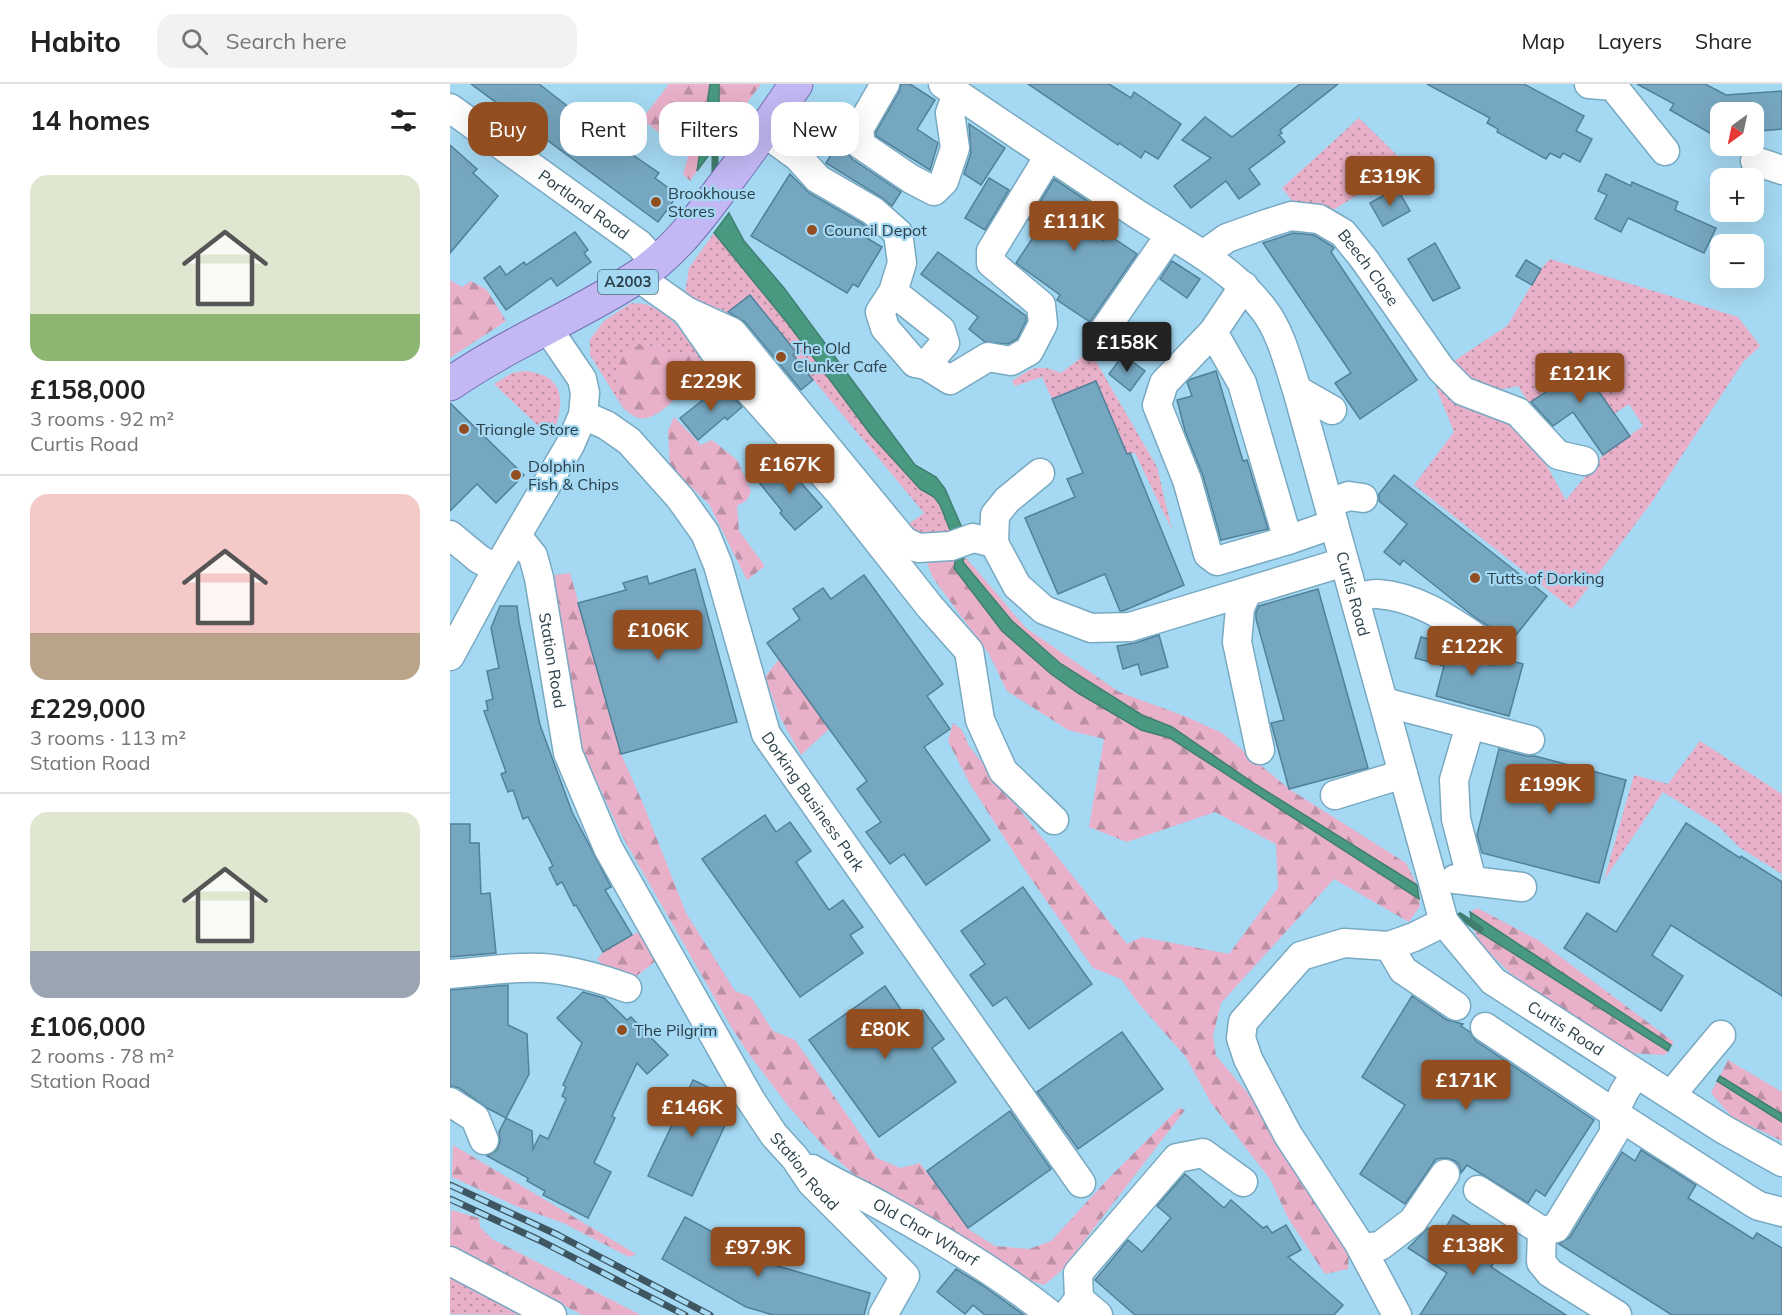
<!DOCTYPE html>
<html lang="en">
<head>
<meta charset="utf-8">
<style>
	:root { --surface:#fff; --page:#f2f2f2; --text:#222; --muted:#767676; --line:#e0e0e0; --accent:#924e21 }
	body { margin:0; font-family:Mulish,sans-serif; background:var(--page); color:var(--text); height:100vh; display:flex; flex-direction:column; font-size:22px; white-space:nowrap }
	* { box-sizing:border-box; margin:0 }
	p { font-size:20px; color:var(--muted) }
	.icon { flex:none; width:33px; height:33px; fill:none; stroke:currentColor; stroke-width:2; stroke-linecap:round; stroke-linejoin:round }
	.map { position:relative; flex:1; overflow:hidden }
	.sheet { display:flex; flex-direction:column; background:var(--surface); width:450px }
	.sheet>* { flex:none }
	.hud { position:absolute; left:18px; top:18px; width:570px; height:54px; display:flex; gap:12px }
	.needle { width:39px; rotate:213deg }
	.buttons { position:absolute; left:1260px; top:18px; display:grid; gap:12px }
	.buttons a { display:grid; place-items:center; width:54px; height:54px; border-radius:12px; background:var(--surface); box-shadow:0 6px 24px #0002; font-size:30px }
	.price { position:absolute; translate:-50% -51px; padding:0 14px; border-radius:6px; background:var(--accent); color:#fff; font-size:20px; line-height:39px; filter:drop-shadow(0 2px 3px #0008) }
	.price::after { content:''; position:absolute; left:50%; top:36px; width:18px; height:14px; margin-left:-9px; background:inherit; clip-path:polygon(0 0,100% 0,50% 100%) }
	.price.on { background:#222; color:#fff }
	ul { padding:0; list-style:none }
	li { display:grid; align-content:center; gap:12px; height:318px; padding:0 30px }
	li+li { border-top:2px solid var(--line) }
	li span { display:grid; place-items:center; height:186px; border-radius:18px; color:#555 }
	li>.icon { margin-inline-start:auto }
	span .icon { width:108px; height:108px; fill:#fffc; stroke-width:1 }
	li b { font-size:26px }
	h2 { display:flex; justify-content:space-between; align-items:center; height:72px; padding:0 30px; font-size:26px }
	.chip { padding:0 21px; border-radius:18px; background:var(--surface); box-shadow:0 6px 24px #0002; font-size:21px; line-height:54px }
	.chip.on { background:var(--accent); color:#fff }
	header { display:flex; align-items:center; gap:36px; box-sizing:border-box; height:84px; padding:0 30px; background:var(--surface); border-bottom:2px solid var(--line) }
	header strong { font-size:28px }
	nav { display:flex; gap:33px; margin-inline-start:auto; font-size:21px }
	.search { width:420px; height:54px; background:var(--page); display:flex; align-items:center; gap:15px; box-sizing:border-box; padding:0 21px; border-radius:18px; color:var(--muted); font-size:22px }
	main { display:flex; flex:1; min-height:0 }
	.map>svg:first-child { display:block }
	.grass { fill:url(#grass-dots) }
	.forest { fill:url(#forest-firs) }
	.water { fill:#499980; stroke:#407e70; stroke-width:1.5 }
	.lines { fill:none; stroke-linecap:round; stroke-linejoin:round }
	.stream { stroke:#407e70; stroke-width:7 }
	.building { fill:#76a7c0; stroke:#508198; stroke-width:1.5 }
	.minor-casing { stroke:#78a9c2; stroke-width:31 }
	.major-casing { stroke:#746fb3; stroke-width:35 }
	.minor { stroke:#fff; stroke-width:28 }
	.major { stroke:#c3b8f3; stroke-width:33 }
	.rail-casing { stroke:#3d5662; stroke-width:7 }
	.rail { stroke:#a5d8f2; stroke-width:4.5; stroke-dasharray:14; stroke-linecap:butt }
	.poi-dot { fill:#924e21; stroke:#a5d8f2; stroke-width:2 }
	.labels { text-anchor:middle; stroke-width:4.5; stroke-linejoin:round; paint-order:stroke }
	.shield { fill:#a5d8f2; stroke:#506e7c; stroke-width:1.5 }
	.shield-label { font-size:15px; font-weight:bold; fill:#2b404a }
	.poi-label { font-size:16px; fill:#2b404a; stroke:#a5d8f2; text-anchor:start }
	.street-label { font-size:16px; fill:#2b404a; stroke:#a5d8f2 }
</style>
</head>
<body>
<header>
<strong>Habito</strong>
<div class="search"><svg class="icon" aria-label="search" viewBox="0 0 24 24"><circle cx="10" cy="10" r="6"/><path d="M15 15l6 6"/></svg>Search here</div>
<nav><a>Map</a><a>Layers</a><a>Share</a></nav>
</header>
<main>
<section class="sheet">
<h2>14 homes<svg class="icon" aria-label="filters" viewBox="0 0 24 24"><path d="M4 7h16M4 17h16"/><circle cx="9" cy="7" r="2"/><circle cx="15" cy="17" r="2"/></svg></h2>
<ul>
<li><span style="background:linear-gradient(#dfe7d0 75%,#8fb573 0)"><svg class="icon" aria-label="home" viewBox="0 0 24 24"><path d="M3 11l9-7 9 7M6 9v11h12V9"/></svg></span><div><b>£158,000</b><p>3 rooms · 92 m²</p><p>Curtis Road</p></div></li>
<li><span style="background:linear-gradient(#f6c9c9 75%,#b9a48a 0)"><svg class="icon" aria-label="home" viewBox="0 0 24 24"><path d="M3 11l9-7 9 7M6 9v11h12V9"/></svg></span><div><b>£229,000</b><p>3 rooms · 113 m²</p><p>Station Road</p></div></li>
<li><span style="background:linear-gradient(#dfe7d0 75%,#9aa5b1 0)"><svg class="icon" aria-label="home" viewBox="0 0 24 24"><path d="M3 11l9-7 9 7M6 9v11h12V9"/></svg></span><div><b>£106,000</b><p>2 rooms · 78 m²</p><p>Station Road</p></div></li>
</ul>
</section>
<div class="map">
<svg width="1332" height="1231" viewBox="0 0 1332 1231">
	<defs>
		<pattern id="grass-dots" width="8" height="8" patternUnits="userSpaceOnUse" patternTransform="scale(1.5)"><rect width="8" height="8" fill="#e9b0c9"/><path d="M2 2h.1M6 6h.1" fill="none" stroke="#bd91a5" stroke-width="1.8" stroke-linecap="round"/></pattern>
		<pattern id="forest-firs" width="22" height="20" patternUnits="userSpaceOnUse" patternTransform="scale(1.5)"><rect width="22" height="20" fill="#e9b0c9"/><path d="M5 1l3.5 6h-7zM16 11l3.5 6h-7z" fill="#bd91a5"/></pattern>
	</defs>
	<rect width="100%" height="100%" fill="#a5d8f2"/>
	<g class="grass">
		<polygon points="909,34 957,81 883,126 857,119 845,120 832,104"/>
		<polygon points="264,149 339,241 421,351 470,405 484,413 490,421 502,451 484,455 456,442 474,429 343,271 346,268 301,211 277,229 273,226 241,217 235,209 239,184"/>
		<path d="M1100 175 1288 233 1310 262 1293 278 1201 419 1122 525 964 401 1004 348 981 291 1076 345 1116 416 1153 371 1193 342 1179 320 1164 330 1121 268 1096 286 1106 301 1079 319 1068 302C1032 311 1027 301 1001 279L1057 242 1091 185Z"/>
		<path d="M181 219C186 220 191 219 195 220 218 227 245 258 256 278L239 269 226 272 197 260 165 289 173 324 140 271V255L154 237Z"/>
		<path d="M640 267 707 383 722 446 685 369 677 370 646 297 602 315 592 293 565 302 562 297C582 284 587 279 611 289Z"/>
		<path d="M75 287C118 291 115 323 101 354L44 300 62 289Z"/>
		<polygon points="1250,657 1332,710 1332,790 1289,763 1268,742 1213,708 1154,796 1184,691 1218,700"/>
		<polygon points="0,1194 17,1200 70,1231 0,1230"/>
	</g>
	<g class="forest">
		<polygon points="219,0 260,0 247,87 240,97 233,90 240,66 233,50 218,56 192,35"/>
		<polygon points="269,0 311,0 269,57"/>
		<polygon points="0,196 12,203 21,197 37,206 56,237 0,274"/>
		<path d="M197 260 226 272 239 269 256 278C246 293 209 340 189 334 184 333 177 327 173 324L165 289 177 264Z"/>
		<polygon points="224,333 251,361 262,356 287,376 301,407 297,416 287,422 289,447 315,482 297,496 259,420 220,383 218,347"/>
		<polygon points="500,469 517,475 576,544 669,608 737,633 772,649 839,705 956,779 967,801 970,822 959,838 884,795 771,919 763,952 766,972 797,1008 899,1169 898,1185 875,1190 838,1134 820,1095 761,1019 736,973 689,920 671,895 643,884 573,783 520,700 498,657 503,639 512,646 519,662 677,860 692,853 779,870 828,804 826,760 765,728 677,758 639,743 654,655 618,646 557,607 539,570 483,494 475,474"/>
		<polygon points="120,489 171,670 192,717 236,829 285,907 301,913 323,947 345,956 427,1074 450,1084 470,1079 518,1145 545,1162 579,1165 601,1157 658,1095 729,1024 735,1026 611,1187 594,1201 561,1191 486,1139 408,1094 380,1069 339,1023 301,973 283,946 171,750 131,663 106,513 105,491"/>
		<polygon points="329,575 379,645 351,671 331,635 315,593"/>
		<polygon points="1027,824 1088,856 1224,958 1215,971 1179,969 1060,889 1030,859 1023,844 1020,828"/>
		<path d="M195 846 207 876 180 897 160 889 147 875C159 861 178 852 195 846Z"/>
		<polygon points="1278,976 1332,1008 1332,1057 1282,1033 1261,1009"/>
		<polygon points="3,1061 186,1170 179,1173 113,1139 66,1122 2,1093"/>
		<polygon points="1,1126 29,1134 30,1143 42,1155 191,1231 132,1231 110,1219 12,1177 0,1166"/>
	</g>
	<g class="water">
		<polygon points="260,0 269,0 269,57 247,87"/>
		<polygon points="279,129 294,157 334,204 465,381 486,393 495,405 513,446 502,451 490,421 484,413 470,405 421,351 339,241 264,149"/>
		<polygon points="517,454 513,478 562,537 611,580 692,631 722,643 805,700 967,801 969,815 720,654 691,646 628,609 601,590 552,547 504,484 508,459"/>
		<polygon points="1020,828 1221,961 1218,967 1023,844"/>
		<polygon points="1270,992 1332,1030 1332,1038 1267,997"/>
	</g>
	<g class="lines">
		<g class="stream">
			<polyline points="265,55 265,95"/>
			<polyline points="1010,832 1030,845"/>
		</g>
	</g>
	<g class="building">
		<polygon points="21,0 89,0 143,42 153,29 168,41 158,54 209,89 205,94 228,111 208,138"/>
		<polygon points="451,0 460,0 485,16 467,45 488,59 480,86 426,52 426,48 449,8"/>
		<polygon points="578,0 659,0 681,14 684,8 731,40 708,75 695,67 691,74 669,59 668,61"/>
		<polygon points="850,0 888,0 830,46 832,49 829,51 835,58 799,85 810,100 789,115 776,97 741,124 724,102 761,74 732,56 755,33 782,53"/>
		<polygon points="977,0 1074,0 1134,32 1126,47 1142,55 1130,78 1113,69 1110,74 1100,69 1096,75 1047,48 1048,45 1037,39 1040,34"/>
		<polygon points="1187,0 1255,0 1276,11 1332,7 1332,45 1309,47 1309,38 1304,38 1304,28 1270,28 1270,55 1220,26 1224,20"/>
		<polygon points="519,40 555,64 531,101 514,90 521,69"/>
		<polygon points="0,61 27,85 23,89 48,112 0,169"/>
		<polygon points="387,61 396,66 402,75 451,108 442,122 431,113 376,79"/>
		<polygon points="340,90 359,109 413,140 420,146 415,153 432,163 408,203 403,200 397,209 301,152"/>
		<polygon points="1156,90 1181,102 1182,98 1228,118 1225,126 1266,144 1254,169 1178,134 1171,148 1145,135 1157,111 1148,107"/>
		<polygon points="539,94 559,106 535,146 515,134"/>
		<polygon points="604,95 651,126 641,140 657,150 652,157 660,152 687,170 640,238 607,216 610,211 566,179 590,143 579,136"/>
		<polygon points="947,104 960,127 933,142 920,119"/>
		<polygon points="125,148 138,166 134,169 141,178 107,202 101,194 56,226 34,194 50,182 56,191 74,178 76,181"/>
		<polygon points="843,149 864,151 882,162 884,164 881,168 967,296 910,335 885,299 901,289 813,159"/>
		<polygon points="985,159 1010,204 983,217 958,175"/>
		<polygon points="488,168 576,232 576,237 567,255 558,260 535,258 519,245 528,233 471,190"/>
		<polygon points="1076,176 1091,185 1082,201 1066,192"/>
		<polygon points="722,177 750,195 737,214 710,195"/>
		<polygon points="300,211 346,268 343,271 363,296 351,306 295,238 278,228"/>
		<polygon points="1121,268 1180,352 1153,371 1123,328 1103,342 1081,318 1106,301 1096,286"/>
		<polygon points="673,271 695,287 680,307 659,290"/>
		<polygon points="766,287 793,377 797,376 818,445 771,456 753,392 735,347 727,316 742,312 737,298 741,295"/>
		<polygon points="646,297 677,370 680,369 734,501 673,527 670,527 655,490 608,510 575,434 625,413 617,395 633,389 602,315"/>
		<polygon points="272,301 292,323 277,336 275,333 248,356 230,334"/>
		<polygon points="0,319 74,391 46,419 27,400 0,427"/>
		<polygon points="332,377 372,423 345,446 330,429 332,427 308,397"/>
		<polygon points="944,391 1097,512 1059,560 1052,551 1023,532 953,476 950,481 934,468 957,440 929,417 929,410"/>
		<polygon points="245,485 287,638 171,670 128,519 176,506 173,499 197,492 199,500"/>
		<polygon points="414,491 493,600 477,612 500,645 474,663 540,756 476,801 454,770 440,780 416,748 431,738 407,705 417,697 317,559 350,535 343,525 373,504 381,515"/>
		<polygon points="868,505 918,684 839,705 821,639 834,636 806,535 806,528 809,522"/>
		<polygon points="50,522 67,522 69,538 90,641 122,728 161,803 155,806 182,851 153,868 126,821 124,822 112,798 107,801 99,784 103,782 78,733 73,735 63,706 58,708 51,690 56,688 34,627 38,626 36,617 43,615 37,587 49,584 41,544"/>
		<polygon points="709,551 718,583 691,591 688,580 673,585 667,562 685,559"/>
		<polygon points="971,553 1011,564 1034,579 1041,581 1050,580 1055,575 1073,580 1059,632 986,612 994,582 965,574"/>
		<polygon points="1049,665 1076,672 1085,672 1176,696 1149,799 1032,769 1027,751"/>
		<polygon points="315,731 326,748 340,738 361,767 346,778 379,826 393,816 413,843 400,851 413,869 350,913 252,775"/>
		<polygon points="1236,739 1290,774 1291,772 1332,798 1332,912 1221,841 1202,871 1233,892 1211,927 1114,864 1137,829 1166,848"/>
		<polygon points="0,740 20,740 20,759 29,759 31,810 40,809 46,869 0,873"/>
		<polygon points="573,803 642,900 579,945 556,913 543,922 520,891 535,880 511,847"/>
		<polygon points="58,901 58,941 77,950 79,990 56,1034 37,1024 9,1004 0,1002 0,906"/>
		<polygon points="435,902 458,936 473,926 494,955 482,964 506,998 429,1053 359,956"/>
		<polygon points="133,908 154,914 177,936 181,933 218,971 197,990 187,979 162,1032 165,1034 144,1079 161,1088 138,1134 93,1111 95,1107 77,1097 78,1094 37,1072 47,1066 50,1058 49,1048 56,1034 82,1047 83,1065 90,1051 98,1055 116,1015 112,1012 116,1003 113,1001 132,959 107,934"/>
		<polygon points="962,912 997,936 1013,940 1011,942 1020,948 1026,957 1144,1036 1095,1112 1086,1106 1078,1119 1017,1081 1011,1089 1010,1082 1005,1077 997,1074 986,1075 955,1120 910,1090 955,1021 912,993"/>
		<polygon points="672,948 713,1005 628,1065 587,1008"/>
		<polygon points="243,996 275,1011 284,1022 242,1112 198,1092"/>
		<polygon points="560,1027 601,1085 518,1144 477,1087"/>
		<polygon points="1191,1066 1246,1101 1238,1114 1303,1155 1307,1149 1332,1164 1332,1231 1222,1231 1109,1160 1120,1153 1172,1068 1185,1077"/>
		<polygon points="735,1090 774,1124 781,1116 813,1144 817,1142 822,1149 836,1141 851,1166 838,1173 893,1221 884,1231 685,1231 645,1196 678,1156 692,1168 721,1134 707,1122"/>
		<polygon points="1003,1131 1054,1162 1041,1183 1116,1231 970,1231 997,1189 958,1164 978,1144 991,1152"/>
		<polygon points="235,1133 321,1180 420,1209 414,1231 323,1231 296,1223 212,1175"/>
		<polygon points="506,1185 532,1201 574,1231 535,1231 523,1221 515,1230 487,1208"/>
	</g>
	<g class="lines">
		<defs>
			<g id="minor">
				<polyline points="435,0 409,45 411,61 461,95 484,107 494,97 505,64 500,29 507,9"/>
				<path id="s1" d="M493 0C557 44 622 87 687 130 731 158 782 183 814 226 831 248 838 279 847 306L994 838 1043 897 1273 1045 1332 1078"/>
				<polyline points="1139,0 1163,2 1215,67"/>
				<path id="s2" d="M0 24 189 160 206 179"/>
				<polyline points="314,48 348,73 368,95 423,127 448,149 452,179 443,208 491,246 495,259 476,281 465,279 435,244 430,228 443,208"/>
				<polyline points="1305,77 1332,86"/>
				<path id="s3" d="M753 171 777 154 816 140 841 132 869 135 893 149 914 175 991 285 1013 307 1068 328 1108 371 1134 377"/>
				<polyline points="188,193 236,227 264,267 390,409 480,523 519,567 530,636 553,687 604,736"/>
				<polyline points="236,227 282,248 454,457 468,464 501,462 523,454 544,459 567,502 594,526 641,544 680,543 894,478"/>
				<polyline points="653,248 720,151"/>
				<polyline points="763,248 792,299 838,456 767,477 758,470 737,396 707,321 714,299 763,248 794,202"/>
				<polyline points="476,281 500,296 538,273 561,277 579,267 593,240 591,221 541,179 541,167 599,72"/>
				<polyline points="847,306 882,326"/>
				<path id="s4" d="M133 331 156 341 179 357 230 414 255 449 268 481 316 650 631 1099"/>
				<polyline points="879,419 899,412 913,414"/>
				<polyline points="0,451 29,475 47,485"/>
				<path id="s5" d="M67 452 83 472 89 494 118 669 158 764 300 1015 324 1051 345 1074 361 1098 455 1192 433 1231"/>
				<polyline points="838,456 884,440"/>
				<polyline points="544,459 545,431 557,416 590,389"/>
				<polyline points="797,508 790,524 787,558 810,666"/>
				<path d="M905 515C912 513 921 509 928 510 972 513 1008 542 1043 565"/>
				<polyline points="0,572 47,485 120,361 133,331 135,309 132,295 98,245"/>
				<polyline points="934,618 1080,656"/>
				<polyline points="1016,655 1004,696 1006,735 1022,797"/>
				<polyline points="885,711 953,690"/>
				<polyline points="1005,795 1072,803"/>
				<polyline points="939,862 953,886 1006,922"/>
				<path d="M0 890C30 888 62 882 92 884 122 886 149 894 177 904"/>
				<polyline points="1186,989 1174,1008 1164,1029 1302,1118 1309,1122 1332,1128"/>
				<polyline points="1221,1011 1271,951"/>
				<polyline points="0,1018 25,1034 34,1056"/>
				<path id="s6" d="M362 1085C386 1100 411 1110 435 1124 493 1156 550 1190 601 1231"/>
				<polyline points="1028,1106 1092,1147 1106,1144 1164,1049 1164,1029 1035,943"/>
				<polyline points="1092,1147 1091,1178 1100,1189 1167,1231"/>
				<polyline points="912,1164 930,1162 963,1137 995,1090"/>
				<polyline points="0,1177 102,1231"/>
				<polyline points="629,1215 648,1231"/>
				<polyline points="617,1231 629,1215 628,1189 727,1074 753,1069 793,1098"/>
				<polyline points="947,1231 908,1158 838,1051 798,975 791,954 793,938 851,872 894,859 939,862 964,853 994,838"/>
			</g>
			<path id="major" d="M0 300C59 259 127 232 187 193 224 169 251 132 277 97 301 65 324 33 346 0"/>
		</defs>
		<use href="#minor" class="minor-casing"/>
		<use href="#major" class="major-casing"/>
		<use href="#minor" class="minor"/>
		<use href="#major" class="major"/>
		<defs>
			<g id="rail">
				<polyline points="0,1101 108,1151 260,1231"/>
				<polyline points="0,1115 89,1156 235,1231"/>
			</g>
		</defs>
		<use href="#rail" class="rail-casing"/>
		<use href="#rail" class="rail"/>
	</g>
	<g class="poi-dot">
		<circle cx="206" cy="118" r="6"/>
		<circle cx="362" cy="146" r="6"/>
		<circle cx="331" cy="273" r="6"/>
		<circle cx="14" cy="345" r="6"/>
		<circle cx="66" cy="391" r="6"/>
		<circle cx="1025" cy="494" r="6"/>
		<circle cx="172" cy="946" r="6"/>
	</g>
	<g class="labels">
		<rect class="shield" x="148" y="186" width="60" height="24" rx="4.5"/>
		<g class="shield-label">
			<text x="178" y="203">A2003</text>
		</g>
		<g class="poi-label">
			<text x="218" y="115">Brookhouse<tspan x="218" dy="18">Stores</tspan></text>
			<text x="374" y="152">Council Depot</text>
			<text x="343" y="270">The Old<tspan x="343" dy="18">Clunker Cafe</tspan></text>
			<text x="26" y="351">Triangle Store</text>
			<text x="78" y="388">Dolphin<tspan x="78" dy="18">Fish &amp; Chips</tspan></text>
			<text x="1037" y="500">Tutts of Dorking</text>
			<text x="184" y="952">The Pilgrim</text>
		</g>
		<g class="street-label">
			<text dy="6" stroke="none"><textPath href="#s2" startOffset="165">Portland Road</textPath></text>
			<text dy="6" stroke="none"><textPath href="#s3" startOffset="196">Beech Close</textPath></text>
			<text dy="6" stroke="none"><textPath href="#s1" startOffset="692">Curtis Road</textPath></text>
			<text dy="6" stroke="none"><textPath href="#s5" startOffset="132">Station Road</textPath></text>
			<text dy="6" stroke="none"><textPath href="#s4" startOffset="465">Dorking Business Park</textPath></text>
			<text dy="6" stroke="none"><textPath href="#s1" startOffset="1196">Curtis Road</textPath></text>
			<text dy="6" stroke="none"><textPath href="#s5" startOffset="708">Station Road</textPath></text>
			<text dy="6" stroke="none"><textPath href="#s6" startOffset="130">Old Char Wharf</textPath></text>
		</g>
	</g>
</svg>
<div class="buttons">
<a><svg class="needle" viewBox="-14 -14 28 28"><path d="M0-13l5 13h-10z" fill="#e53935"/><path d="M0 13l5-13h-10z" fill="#767676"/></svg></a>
<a>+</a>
<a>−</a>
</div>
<b class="price" style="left:940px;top:123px">£319K</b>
<b class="price" style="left:624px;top:168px">£111K</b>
<b class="price on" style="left:677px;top:289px">£158K</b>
<b class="price" style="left:1130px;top:320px">£121K</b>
<b class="price" style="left:261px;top:328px">£229K</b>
<b class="price" style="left:340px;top:411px">£167K</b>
<b class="price" style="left:208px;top:577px">£106K</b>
<b class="price" style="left:1022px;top:593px">£122K</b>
<b class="price" style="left:1100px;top:731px">£199K</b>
<b class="price" style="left:435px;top:976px">£80K</b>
<b class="price" style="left:1016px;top:1027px">£171K</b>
<b class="price" style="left:242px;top:1054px">£146K</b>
<b class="price" style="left:1023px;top:1192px">£138K</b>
<b class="price" style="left:308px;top:1194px">£97.9K</b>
<div class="hud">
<a class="chip on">Buy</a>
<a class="chip">Rent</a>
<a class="chip">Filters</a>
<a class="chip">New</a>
</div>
</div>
</main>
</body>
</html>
